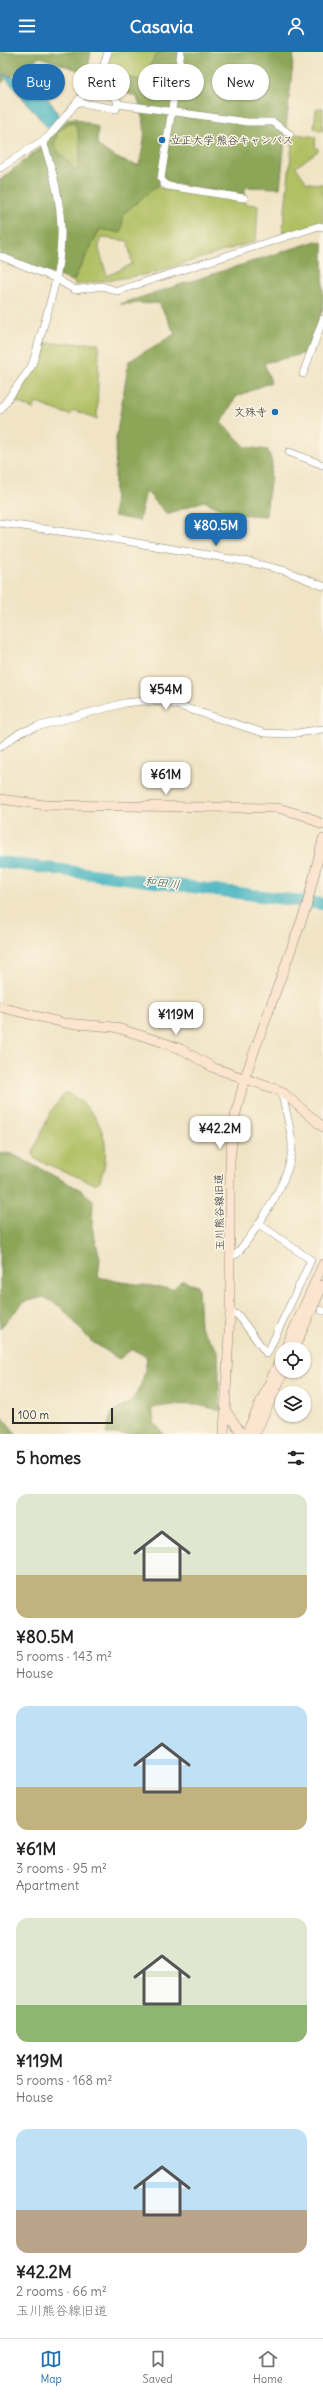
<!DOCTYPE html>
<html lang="en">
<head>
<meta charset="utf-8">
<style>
	:root { --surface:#fff; --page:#f6f6f6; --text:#222; --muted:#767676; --line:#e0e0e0; --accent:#1f6fb2 }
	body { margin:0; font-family:Delius,"Klee One",sans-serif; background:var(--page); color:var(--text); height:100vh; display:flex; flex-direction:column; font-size:15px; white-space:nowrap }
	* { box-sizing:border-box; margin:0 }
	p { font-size:13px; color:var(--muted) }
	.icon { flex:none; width:22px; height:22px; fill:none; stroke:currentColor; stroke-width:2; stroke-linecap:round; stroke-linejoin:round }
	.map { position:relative; height:1382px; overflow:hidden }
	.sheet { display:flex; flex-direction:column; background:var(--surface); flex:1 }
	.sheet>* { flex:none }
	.hud { position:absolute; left:12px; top:12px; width:299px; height:36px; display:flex; gap:8px }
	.fabs { position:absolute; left:275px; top:1290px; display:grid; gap:8px }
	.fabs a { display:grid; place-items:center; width:36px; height:36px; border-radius:50%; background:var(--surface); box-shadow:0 1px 3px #0004; font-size:20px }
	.scale { position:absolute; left:12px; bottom:10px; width:101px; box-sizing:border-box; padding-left:4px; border:2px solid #2b2b2b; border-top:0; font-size:11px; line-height:14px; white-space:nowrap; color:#2b2b2b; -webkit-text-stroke:3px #fcf5e5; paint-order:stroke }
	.price { position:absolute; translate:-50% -34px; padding:0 9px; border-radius:8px; background:#fff; color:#222; font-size:13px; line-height:26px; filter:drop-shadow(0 1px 2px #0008) }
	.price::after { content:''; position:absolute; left:50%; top:24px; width:12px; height:9px; margin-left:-6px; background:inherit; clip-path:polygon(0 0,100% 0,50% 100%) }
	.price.selected { background:var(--accent); color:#fff }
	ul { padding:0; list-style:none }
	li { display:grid; align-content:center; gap:8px; height:212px; padding:0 16px }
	li span { display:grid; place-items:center; height:124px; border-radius:12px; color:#555 }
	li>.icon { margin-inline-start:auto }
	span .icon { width:72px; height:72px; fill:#fffc; stroke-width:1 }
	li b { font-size:17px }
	h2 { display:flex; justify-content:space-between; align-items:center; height:48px; padding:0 16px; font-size:17px }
	.chip { padding:0 14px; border-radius:18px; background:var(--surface); box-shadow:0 1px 3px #0004; font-size:14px; line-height:36px }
	.chip.selected { background:var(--accent); color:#fff }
	header { display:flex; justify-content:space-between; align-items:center; height:52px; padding:0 16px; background:var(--accent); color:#fff; font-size:18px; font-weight:700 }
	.tabs { display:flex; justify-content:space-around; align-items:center; height:56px; border-top:1px solid var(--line); background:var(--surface); font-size:11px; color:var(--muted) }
	.tabs a { display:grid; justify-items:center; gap:2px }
	.tabs .selected { color:var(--accent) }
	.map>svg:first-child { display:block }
	.green { fill:#b0c063; stroke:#6e7647; fill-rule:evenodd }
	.forest { fill:#8ca659; stroke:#5c6842; fill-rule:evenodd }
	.water { fill:#45b3c0; stroke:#386f76 }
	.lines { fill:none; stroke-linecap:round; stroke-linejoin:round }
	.river { stroke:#45b3c0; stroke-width:12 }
	.street-casing { stroke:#8e8878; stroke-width:8 }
	.secondary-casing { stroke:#8e8878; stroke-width:10 }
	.street { stroke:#fff; stroke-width:7 }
	.secondary { stroke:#fce5d0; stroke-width:9 }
	.poi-dot { fill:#1f6fb2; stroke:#fcf5e5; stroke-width:1.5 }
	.labels { text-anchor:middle; stroke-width:3; stroke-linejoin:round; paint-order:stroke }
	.poi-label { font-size:11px; fill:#2b2b2b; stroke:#fcf5e5; text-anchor:start }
	.street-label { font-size:11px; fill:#2b2b2b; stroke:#fcf5e5 }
	.water-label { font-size:12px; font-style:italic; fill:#345b5f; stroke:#fcf5e5 }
</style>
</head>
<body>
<header><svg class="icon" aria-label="menu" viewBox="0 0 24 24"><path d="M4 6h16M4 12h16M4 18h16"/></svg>Casavia<svg class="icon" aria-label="person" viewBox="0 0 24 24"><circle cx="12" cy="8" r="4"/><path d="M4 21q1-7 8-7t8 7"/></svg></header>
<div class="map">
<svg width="323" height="1382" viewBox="0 0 323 1382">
	<rect width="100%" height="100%" fill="#fcf5e5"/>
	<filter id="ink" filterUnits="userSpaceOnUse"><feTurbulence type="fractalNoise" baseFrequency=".025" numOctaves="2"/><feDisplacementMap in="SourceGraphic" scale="8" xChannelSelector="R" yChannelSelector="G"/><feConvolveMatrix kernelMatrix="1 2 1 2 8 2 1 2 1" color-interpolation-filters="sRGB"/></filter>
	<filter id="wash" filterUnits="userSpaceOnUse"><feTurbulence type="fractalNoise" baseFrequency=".012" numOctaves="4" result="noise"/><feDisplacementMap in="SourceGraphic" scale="16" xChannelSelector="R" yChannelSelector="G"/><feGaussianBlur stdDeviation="0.9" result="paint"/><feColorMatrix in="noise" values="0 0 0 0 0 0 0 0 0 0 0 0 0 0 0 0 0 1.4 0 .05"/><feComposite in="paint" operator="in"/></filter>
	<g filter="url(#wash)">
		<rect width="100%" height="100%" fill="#f0e4c5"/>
		<g class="green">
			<polygon points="112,0 159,0 141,28 102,21"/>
			<polygon points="319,56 323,56 323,79 314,76 316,58"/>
			<path d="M73 70C81 77 83 111 76 120L57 98 54 91 58 80 67 72Z"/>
			<polygon points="296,82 316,85 315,94 319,98 296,115 307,131 323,132 323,173 282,185 293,85"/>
			<path d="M155 135 244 149V152L258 153 256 189 150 222 75 233 73 229 100 177ZM103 186 128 189 132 212 107 224 99 197 100 187Z"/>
			<polygon points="43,291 99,291 97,367 74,358 70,363 36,351 33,357 12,348 33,318"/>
			<path d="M66 1040C101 1059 114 1091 100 1129L95 1132 35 1107 33 1100 51 1059Z"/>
		</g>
		<g class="forest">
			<polygon points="0,0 91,0 87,21 40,5 11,24 4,22 3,25 5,28 0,32"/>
			<path d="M158 0H294L280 136 245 135V144L169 131 165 127 124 161 121 181 100 177 73 229 0 204V128L47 90 57 77 68 67 74 66 98 75 97 93C110 102 122 111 139 113 146 83 147 74 137 45L98 30 102 21 141 28ZM73 70C81 77 82 111 76 119L57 98 54 91 58 80 67 72Z"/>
			<polygon points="316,189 323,191 323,256 307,301 264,311 271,330 236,345 221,371 246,395 268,398 272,411 266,464 232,462 204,449 167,462 146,439 139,469 114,464 116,386 129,309 175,282 159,251 120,252"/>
			<path d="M0 1100 12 1102 81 1138 93 1148 92 1175 100 1206 98 1225 121 1230 173 1237 182 1228 198 1234 200 1275 218 1298 220 1359C195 1350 177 1352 151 1356L155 1372 164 1382H106L111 1361C138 1349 143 1334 147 1305L132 1297 119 1307 91 1289 61 1255 44 1245 24 1250 0 1276Z"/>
			<polygon points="0,1363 1,1363 16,1382 0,1382"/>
		</g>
		<polygon class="water" points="2,22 17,26 28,37 37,36 43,39 60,65 48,76"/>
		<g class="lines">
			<polyline class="river" points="0,810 323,852"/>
		</g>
	</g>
	<g filter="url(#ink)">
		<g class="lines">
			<defs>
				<g id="street">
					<polyline points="181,0 161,126 164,132 168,134 244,146"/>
					<polyline points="77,50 116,57 118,50 115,46 91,33"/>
					<polyline points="118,52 247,70 273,70 290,82"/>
					<polyline points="0,116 48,85 93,31 102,18 108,0"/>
					<polyline points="0,204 55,226 75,238 102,234 117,239 319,174 323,175"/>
					<polyline points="303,322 323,267"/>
					<path d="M0 358 31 315 35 304C45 266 60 226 61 186 62 154 54 121 43 90"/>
					<polyline points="289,400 323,413"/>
					<polyline points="0,471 102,485 249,510 286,519 323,534"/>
					<polyline points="0,695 21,680 36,675 125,651 143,649 167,650 264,681 291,682 323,677"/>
					<path d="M231 1204 237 1202C256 1178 293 1125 292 1093 291 1076 285 1056 281 1039"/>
					<polyline points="321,1258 323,1259"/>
					<polyline points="230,1260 238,1263 267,1302 311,1208 260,1173"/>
				</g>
				<g id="secondary">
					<polyline points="0,747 45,753 278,756 306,764 323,773"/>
					<polyline points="0,955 64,971 114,975 159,989 181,997 214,1016 281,1039 323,1075"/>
					<polyline points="285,1297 323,1212"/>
					<polyline points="294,1297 323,1233"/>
					<polyline points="226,1359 242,1382"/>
					<polyline points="224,1382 230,1260 230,1108 234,1069 245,1025 306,856 323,787"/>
					<polyline points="246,1382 282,1303"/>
					<polyline points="255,1382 284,1319"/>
				</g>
			</defs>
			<use href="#street" class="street-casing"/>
			<use href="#secondary" class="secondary-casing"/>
			<use href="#street" class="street"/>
			<use href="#secondary" class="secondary"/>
		</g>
	</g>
	<g class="poi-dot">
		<circle cx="162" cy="88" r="4"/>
		<circle cx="275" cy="360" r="4"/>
	</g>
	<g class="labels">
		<g class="poi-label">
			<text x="170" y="92">立正大学 熊谷キャンパス</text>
			<text x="267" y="364" text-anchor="end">文殊寺</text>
		</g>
		<g class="street-label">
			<text transform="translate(219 1160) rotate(-91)" y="4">玉川熊谷線旧道</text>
		</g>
		<g class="water-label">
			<text transform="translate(162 831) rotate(7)" y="4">和田川</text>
		</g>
	</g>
</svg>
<div class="fabs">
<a><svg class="icon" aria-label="locate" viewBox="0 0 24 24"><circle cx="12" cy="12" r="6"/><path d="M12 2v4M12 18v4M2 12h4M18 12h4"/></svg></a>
<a><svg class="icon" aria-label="layers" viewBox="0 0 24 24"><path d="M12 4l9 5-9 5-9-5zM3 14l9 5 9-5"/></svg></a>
</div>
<div class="scale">100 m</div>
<b class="price selected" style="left:216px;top:495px">¥80.5M</b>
<b class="price" style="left:166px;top:659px">¥54M</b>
<b class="price" style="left:166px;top:744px">¥61M</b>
<b class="price" style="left:176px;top:984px">¥119M</b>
<b class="price" style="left:220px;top:1098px">¥42.2M</b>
<div class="hud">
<a class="chip selected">Buy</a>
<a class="chip">Rent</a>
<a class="chip">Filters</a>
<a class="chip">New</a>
</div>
</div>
<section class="sheet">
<h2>5 homes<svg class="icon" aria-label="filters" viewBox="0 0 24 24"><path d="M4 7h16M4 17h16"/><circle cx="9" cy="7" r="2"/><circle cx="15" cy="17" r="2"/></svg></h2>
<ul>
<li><span style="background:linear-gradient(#dfe7d0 65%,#c2b280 0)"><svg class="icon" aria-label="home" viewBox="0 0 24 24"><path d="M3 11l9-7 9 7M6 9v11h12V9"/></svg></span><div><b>¥80.5M</b><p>5 rooms · 143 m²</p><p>House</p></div></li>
<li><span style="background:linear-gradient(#bfe0f5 65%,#c2b280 0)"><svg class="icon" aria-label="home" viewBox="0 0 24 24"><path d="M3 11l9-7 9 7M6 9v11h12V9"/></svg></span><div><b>¥61M</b><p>3 rooms · 95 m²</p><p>Apartment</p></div></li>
<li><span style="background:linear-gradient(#dfe7d0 70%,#8fb573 0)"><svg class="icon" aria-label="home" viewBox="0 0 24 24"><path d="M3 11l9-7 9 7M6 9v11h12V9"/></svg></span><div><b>¥119M</b><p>5 rooms · 168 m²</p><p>House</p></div></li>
<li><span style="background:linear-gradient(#bfe0f5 65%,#b9a48a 0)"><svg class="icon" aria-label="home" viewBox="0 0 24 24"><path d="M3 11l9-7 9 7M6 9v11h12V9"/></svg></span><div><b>¥42.2M</b><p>2 rooms · 66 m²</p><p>玉川熊谷線旧道</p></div></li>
</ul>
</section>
<nav class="tabs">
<a class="selected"><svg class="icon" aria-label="map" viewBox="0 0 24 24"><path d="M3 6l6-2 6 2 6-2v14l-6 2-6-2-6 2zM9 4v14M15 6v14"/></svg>Map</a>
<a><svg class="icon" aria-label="saved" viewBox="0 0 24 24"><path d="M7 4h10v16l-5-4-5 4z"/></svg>Saved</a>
<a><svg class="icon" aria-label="home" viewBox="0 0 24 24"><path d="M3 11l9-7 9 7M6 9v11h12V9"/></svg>Home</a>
</nav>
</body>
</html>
